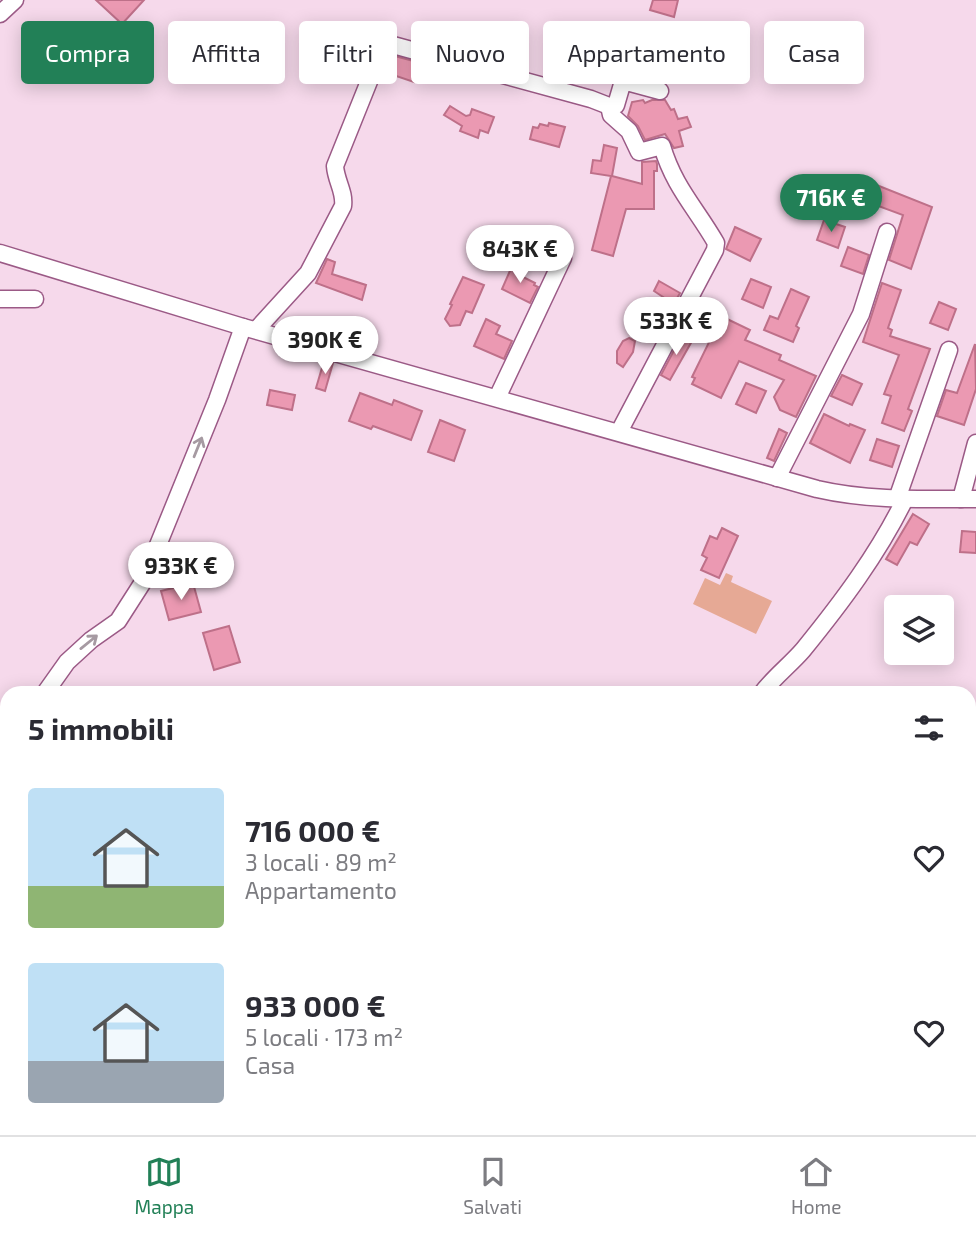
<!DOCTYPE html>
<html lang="it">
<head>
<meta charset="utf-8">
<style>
	:root { --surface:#fff; --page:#f7f7f7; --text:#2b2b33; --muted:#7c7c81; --line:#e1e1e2; --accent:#228057 }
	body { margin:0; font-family:"Exo 2",sans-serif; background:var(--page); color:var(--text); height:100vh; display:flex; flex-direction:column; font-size:26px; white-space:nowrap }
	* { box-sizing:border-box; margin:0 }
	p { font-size:23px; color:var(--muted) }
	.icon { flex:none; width:38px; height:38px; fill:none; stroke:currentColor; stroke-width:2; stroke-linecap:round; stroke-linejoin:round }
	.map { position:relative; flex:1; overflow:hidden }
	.drawer { position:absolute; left:0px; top:686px; width:976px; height:450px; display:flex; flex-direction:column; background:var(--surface); border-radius:21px 21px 0 0; box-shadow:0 4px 18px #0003 }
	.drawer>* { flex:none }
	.guide { position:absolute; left:21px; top:21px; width:934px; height:63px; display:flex; gap:14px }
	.buttons { position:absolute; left:884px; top:595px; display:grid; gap:14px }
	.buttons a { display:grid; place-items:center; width:70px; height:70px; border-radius:7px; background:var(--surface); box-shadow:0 4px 18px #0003; font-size:35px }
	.price { position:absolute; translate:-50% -60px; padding:0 16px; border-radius:24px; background:#fff; color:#222; font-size:23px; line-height:46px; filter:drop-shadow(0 2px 4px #0008) }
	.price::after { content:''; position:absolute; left:50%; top:42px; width:21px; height:16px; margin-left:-10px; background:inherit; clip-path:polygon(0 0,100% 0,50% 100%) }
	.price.current { background:var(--accent); color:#fff }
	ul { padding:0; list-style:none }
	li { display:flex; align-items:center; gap:21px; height:175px; padding:0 28px }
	li span { display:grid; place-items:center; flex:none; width:196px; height:140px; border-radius:7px; color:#555 }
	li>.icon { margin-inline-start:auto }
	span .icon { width:84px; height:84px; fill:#fffc; stroke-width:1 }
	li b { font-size:30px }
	h2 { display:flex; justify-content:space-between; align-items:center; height:84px; padding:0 28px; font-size:30px }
	.tag { padding:0 24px; border-radius:7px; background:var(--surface); box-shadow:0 4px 18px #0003; font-size:24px; line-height:63px }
	.tag.current { background:var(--accent); color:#fff }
	.dock { display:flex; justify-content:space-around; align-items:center; height:98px; border-top:2px solid var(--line); background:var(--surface); font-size:19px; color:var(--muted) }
	.dock a { display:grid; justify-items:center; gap:4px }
	.dock .current { color:var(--accent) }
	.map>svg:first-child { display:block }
	.green { fill:#e6a995 }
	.building { fill:#eb99b2; stroke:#be7089; stroke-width:2 }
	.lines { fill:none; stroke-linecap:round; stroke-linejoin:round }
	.minor-casing { stroke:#9b5a86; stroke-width:19 }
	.minor { stroke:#fff; stroke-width:16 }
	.oneway { stroke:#a69aa2 }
</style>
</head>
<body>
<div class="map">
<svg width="976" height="1135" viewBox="0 0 976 1135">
	<rect width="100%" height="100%" fill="#f6d9eb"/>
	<polygon class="green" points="726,573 733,576 731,582 772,601 756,634 693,604 705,578 720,585"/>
	<g class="building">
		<polygon points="96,0 144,0 122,24"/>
		<polygon points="653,0 678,0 674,17 650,10"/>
		<polygon points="391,55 421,63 414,82 384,72"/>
		<polygon points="643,100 645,103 652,100 665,100 671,110 674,109 678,119 687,117 691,127 679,131 683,146 674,148 665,134 645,140 638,126 628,116 632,102"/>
		<polygon points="450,106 466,116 470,115 472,109 494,117 488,133 480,130 478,138 460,131 462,126 444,115"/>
		<polygon points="549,123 565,127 559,147 530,139 533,127 538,128 540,124 548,126"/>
		<polygon points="604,145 617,148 612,176 642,184 642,162 656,161 657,164 657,171 654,171 654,209 626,209 613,256 592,250 611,176 591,173 593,160 601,161"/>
		<polygon points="869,182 932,207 911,269 889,260 903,215 862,200"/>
		<polygon points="824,220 845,227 838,248 817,240"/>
		<polygon points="735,227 761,239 750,261 726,249"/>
		<polygon points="848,247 869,255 863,274 841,266"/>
		<polygon points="327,259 335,262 332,274 366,285 362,300 316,283"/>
		<polygon points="513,264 524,269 521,276 535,283 534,285 538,287 530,303 502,289"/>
		<polygon points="463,277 484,285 472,313 466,311 460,325 450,326 445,319 452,305 450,304"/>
		<polygon points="751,279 771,287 763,308 742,299"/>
		<polygon points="659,281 680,293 672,307 664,302 666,299 654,291"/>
		<polygon points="882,283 901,290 888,328 892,330 890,336 930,349 908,409 912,411 904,431 882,423 891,396 884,394 899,355 863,342"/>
		<polygon points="791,289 809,297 796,326 799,328 793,342 764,330 770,316 778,319"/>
		<polygon points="939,302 956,309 948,330 930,323"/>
		<polygon points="725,318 750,330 745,340 781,355 779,360 816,376 796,417 780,410 774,397 784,380 739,361 721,398 692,384 695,378 692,377 715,330 719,332"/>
		<polygon points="486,319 500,326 496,334 512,341 504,359 474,346"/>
		<polygon points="682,335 692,341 670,380 661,375"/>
		<polygon points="629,338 635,341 633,352 623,367 617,363 617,351 623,341"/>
		<polygon points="975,344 976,389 964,425 937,416 946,390 957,393"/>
		<polygon points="324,361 333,363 325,391 316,388"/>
		<polygon points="842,375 862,384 852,405 831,396"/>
		<polygon points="746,383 766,391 756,413 736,404"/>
		<polygon points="270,390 295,395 292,410 267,405"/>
		<polygon points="360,393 392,405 394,400 422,411 411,440 373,426 371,429 349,421"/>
		<polygon points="824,414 849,426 850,424 865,430 850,463 810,443"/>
		<polygon points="440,420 465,430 454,461 428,452"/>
		<polygon points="779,429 787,433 774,461 767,458"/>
		<polygon points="877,439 899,446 892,467 870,460"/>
		<polygon points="913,514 929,524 917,545 910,542 897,565 886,559"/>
		<polygon points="722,528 738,536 719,578 701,570 707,558 702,555 710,536 717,539"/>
		<polygon points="962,531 976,532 976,553 960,552"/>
		<polygon points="193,583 201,612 169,620 161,591"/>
		<polygon points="229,626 240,662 214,670 203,633"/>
	</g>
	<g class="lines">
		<defs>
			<g id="minor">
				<polyline points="0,14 15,0"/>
				<polyline points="623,81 634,41"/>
				<path d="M609 106 611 115 629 131 639 152 662 146C674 187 696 208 716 243L715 250 619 432"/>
				<path d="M0 253 243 327 817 489C869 501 923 499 976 499"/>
				<polyline points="0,299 35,299"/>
				<path d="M256 330 308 273 343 206C345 192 336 181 335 166L382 49 386 45H393L591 99 609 106 616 105 623 81 660 91"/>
				<polyline points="497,398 563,258"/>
				<polyline points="777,478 861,314 887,232"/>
				<polyline points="897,499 949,350"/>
				<polyline points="961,499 976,443"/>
				<polyline points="45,693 67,662 91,640 118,621 143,582 217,400 243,327"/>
				<path d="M762 693C774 677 790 665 803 650 842 602 878 554 905 499"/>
				<polyline points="0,783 7,770"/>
				<polyline points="970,1128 976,1129"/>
				<polyline points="805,1129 805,1135"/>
				<polyline points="579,1135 582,1129"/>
				<polyline points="649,1135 652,1129"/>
			</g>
		</defs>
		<use href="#minor" class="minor-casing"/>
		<use href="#minor" class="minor"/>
	</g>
	<defs><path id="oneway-shaft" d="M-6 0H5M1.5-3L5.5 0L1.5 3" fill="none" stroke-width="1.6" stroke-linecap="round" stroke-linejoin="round" transform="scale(1.75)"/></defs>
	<g class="oneway">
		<use href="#oneway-shaft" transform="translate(198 447) rotate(-68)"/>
		<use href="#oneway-shaft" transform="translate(89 642) rotate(-39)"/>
	</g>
</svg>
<div class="buttons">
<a><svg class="icon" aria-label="layers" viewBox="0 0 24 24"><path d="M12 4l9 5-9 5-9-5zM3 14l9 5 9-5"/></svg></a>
</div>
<b class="price current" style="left:831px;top:234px">716K €</b>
<b class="price" style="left:520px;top:285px">843K €</b>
<b class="price" style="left:676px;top:357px">533K €</b>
<b class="price" style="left:325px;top:376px">390K €</b>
<b class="price" style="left:181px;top:602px">933K €</b>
<div class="guide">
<a class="tag current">Compra</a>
<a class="tag">Affitta</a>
<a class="tag">Filtri</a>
<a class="tag">Nuovo</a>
<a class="tag">Appartamento</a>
<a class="tag">Casa</a>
</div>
<section class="drawer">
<h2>5 immobili<svg class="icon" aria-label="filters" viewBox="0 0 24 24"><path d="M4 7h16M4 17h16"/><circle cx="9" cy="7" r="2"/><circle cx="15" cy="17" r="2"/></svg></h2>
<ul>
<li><span style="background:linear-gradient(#bfe0f5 70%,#8fb573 0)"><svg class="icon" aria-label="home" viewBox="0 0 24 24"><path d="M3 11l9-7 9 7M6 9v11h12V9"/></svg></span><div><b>716 000 €</b><p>3 locali · 89 m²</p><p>Appartamento</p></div><svg class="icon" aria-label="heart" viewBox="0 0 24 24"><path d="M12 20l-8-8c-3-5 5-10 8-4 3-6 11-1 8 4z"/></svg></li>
<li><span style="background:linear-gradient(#bfe0f5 70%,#9aa5b1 0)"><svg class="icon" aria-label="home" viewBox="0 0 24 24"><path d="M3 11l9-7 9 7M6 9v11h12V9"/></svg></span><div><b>933 000 €</b><p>5 locali · 173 m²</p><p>Casa</p></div><svg class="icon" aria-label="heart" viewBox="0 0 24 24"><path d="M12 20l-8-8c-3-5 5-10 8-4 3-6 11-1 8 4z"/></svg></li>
</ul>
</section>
</div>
<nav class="dock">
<a class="current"><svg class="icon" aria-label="map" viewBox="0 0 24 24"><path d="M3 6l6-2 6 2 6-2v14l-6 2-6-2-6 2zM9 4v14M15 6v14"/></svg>Mappa</a>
<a><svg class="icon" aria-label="saved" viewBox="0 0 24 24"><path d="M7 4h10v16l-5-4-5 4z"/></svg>Salvati</a>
<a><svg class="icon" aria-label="home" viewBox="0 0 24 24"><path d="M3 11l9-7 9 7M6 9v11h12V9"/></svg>Home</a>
</nav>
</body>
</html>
